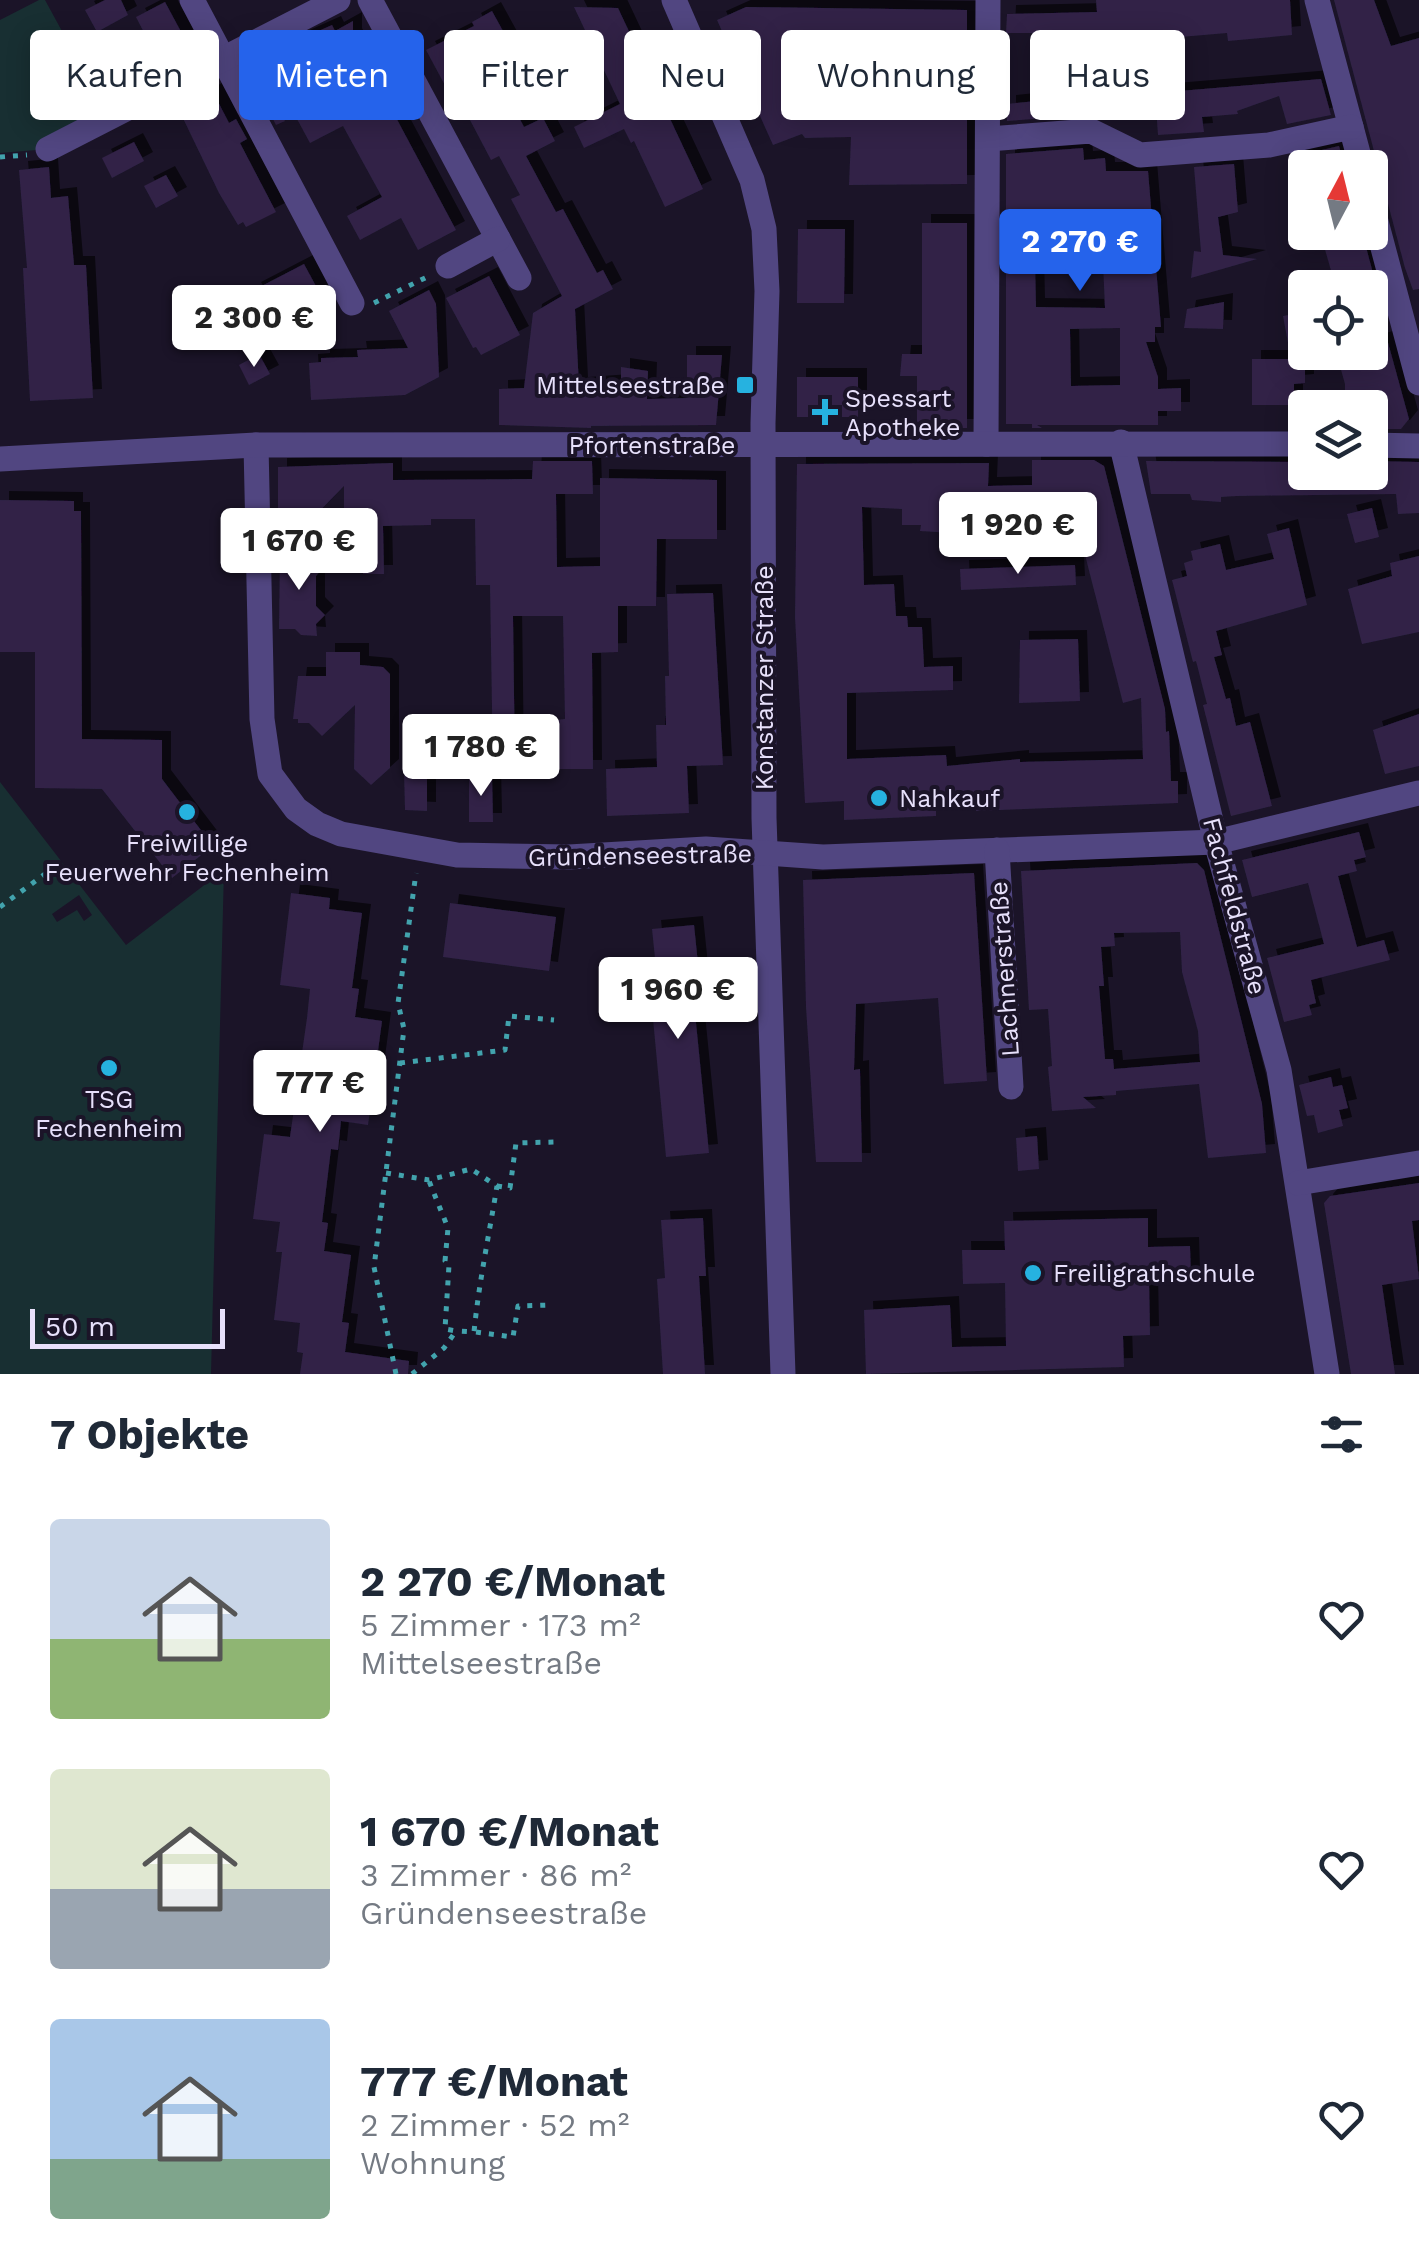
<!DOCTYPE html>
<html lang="de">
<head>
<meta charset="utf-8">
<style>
	:root { --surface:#fff; --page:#f6f6f7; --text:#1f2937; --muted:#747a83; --accent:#2563eb }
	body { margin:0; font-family:"Work Sans",sans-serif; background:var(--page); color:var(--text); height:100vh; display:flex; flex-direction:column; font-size:38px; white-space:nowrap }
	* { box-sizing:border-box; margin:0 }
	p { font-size:32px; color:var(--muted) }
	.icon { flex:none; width:55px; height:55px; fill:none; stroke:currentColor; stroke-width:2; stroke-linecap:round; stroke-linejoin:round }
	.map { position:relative; height:1374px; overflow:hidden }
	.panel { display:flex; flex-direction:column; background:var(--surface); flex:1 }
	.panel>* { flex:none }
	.banner { position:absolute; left:30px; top:30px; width:1360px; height:90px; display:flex; gap:20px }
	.needle { width:65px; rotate:7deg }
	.buttons { position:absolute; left:1288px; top:150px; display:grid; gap:20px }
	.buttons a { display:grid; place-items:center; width:100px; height:100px; border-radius:10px; background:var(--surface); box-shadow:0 5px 25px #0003; font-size:50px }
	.scale { position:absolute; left:30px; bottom:25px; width:195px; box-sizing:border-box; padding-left:10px; border:5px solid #e7e0fb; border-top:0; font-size:28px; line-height:35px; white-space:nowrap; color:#e7e0fb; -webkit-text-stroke:8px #1b1428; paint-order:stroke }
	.price { position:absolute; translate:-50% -85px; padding:0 22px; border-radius:10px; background:#fff; color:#222; font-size:32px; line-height:65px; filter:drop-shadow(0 2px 5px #0008) }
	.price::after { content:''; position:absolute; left:50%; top:60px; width:30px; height:22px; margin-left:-15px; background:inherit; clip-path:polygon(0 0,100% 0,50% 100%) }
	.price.selected { background:var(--accent); color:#fff }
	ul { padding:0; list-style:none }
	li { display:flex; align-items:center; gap:30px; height:250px; padding:0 50px }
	li span { display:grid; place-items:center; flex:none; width:280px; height:200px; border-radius:10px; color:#555 }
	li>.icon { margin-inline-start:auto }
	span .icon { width:120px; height:120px; fill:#fffc; stroke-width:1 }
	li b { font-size:42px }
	h2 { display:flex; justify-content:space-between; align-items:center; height:120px; padding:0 50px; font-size:42px }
	.chip { padding:0 35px; border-radius:10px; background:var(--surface); box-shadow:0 5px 25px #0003; font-size:35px; line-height:90px }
	.chip.selected { background:var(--accent); color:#fff }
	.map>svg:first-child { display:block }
	.green { fill:#182f32; fill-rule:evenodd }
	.building { fill:#302347; fill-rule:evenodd; filter:url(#shadow) }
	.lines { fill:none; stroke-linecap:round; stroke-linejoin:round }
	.path { stroke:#42a3ad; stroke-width:5; stroke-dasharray:5 8; stroke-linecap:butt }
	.minor { stroke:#514681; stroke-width:25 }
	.poi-dot { fill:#26b2e0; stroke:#1b1428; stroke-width:4 }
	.labels { text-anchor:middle; stroke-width:8; stroke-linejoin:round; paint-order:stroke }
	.poi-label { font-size:25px; fill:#e7e0fb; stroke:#1b1428; text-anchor:start }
	.street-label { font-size:25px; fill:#e7e0fb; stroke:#1b1428 }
</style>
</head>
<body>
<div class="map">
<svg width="1419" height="1374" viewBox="0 0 1419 1374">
	<defs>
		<filter id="shadow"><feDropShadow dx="9" dy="-9" stdDeviation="0" flood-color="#0009"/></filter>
	</defs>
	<rect width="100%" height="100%" fill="#1b1428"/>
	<g class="green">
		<polygon points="39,0 45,0 75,55 61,63 89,123 37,150 0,153 0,20"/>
		<path d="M0 782 126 945 224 870 211 1374H0ZM79 895 92 915 84 921 77 910 57 922 52 914Z"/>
	</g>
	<g class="building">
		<polygon points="105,0 121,0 128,15 97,32 85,10"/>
		<polygon points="1096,0 1290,0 1292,35 1228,41 1227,33 1087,45 1086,115 1007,121 1007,104 1036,101 1035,33 1006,33 1007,14 1097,12"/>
		<polygon points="1334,0 1374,0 1391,46 1419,38 1419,289 1413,290 1405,268"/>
		<polygon points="165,2 186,41 156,56 136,17"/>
		<polygon points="574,7 618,8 703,189 665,207 634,141 631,143 624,129 584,148 574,127 620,104"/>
		<path d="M746 7 967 10V184L849 185 851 137 805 138 802 134 773 145 717 20ZM843 49 924 50V118H812L781 52H843Z"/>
		<polygon points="492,11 509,42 486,54 524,127 543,118 555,141 526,156 556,212 563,209 597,273 603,270 613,289 575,309 579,386 621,383 621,367 648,371 647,399 687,398 687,355 722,355 716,425 591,426 591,428 499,425 499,389 524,388 533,313 562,296 511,199 520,195 499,156 491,160 460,101 455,104 426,50 474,26 472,22"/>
		<polygon points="353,21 353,37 456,230 418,250 401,218 360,240 347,216 382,197 343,126 310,143 297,119 338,97 315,53 295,64 285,46 332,25 335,31"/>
		<polygon points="1321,79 1331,115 1287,124 1279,96 1237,111 1238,114 1202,117 1204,132 1158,135 1155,93"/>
		<polygon points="213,92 229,123 236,119 247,139 240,143 276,212 246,227 243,222 238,225 219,193 179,110"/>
		<polygon points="273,99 285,121 276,125 265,103"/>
		<polygon points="134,142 144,161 112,178 102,158"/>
		<polygon points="1339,146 1345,168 1299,168 1296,156"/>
		<path d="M1083 148 1084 160 1105 158 1106 171H1148L1161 327H1155V342H1146L1158 377V389L1181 388V411H1158V425H1037L1042 428H1032V424H1006V154ZM1041 255 1103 263 1105 308 1036 307 1035 264H1041ZM1120 328V385L1071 386 1070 329Z"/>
		<polygon points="1234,164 1238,212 1218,217 1223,255 1257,259 1191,278 1194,251 1201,252 1194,167"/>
		<polygon points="49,167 51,198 68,196 74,265 86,265 93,398 30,401 23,268 27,268 19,170"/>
		<polygon points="166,175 178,196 156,208 144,186"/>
		<polygon points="922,223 967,223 967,428 917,428 917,376 900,376 902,354 922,354"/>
		<polygon points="798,229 845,229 844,303 797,303"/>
		<polygon points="1320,232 1362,232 1374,277 1336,288"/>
		<polygon points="304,264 324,301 273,329 252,291"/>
		<polygon points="489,276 520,335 481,355 476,347 473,348 446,298"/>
		<polygon points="429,290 436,304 439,377 405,395 311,400 309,363 321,362 321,358 358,357 357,350 408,348 389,311"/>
		<polygon points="1224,302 1223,329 1184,328 1187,309"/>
		<polygon points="1305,312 1305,383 1294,384 1294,405 1252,405 1252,359 1291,359 1283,316"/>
		<polygon points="1387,339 1409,419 1401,429 1370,429 1370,408 1345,408 1345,384 1336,352 1370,352 1370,344"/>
		<polygon points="259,354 270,374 249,385 239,365"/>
		<rect x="797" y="377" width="61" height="40"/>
		<path d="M1032 460H1094L1104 466 1165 709 1166 732 1169 731 1171 781H1178V803L976 811V807H936V816L844 820V801L805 803 795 617 797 464 989 463 988 486 1032 485ZM862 507 902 509V525H921L920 531 952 533 967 519 1057 523 1059 555 1084 551 1123 703 1141 698 1143 759 1020 762V759L947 766 946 755 847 759V693L953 690V666L924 667 922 627H908L907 616H896L894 584 864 585Z"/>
		<polygon points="533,461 592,461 593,494 556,494 557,567 600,566 600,478 717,480 717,539 657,539 656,606 618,606 618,652 592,653 593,769 557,769 556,720 565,719 563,616 513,616 515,770 493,770 490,585 476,585 475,519 431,519 431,525 383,526 384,574 363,574 362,547 344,546 344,486 304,527 289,514 278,514 278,467 393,463 393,480 532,479"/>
		<polygon points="1146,461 1305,462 1305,472 1370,472 1370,461 1419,462 1419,513 1398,514 1396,494 1237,496 1221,497 1221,502 1192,500 1190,494 1151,494"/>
		<polygon points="0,500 74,501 74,511 81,511 82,739 162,740 162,779 213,846 172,878 102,789 35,788 35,652 0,652"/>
		<polygon points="1372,508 1379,537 1355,543 1347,514"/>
		<polygon points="1289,528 1307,605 1216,631 1222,655 1214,657 1226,699 1230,698 1236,726 1250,722 1272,806 1231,816 1203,705 1207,704 1196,661 1193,662 1172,580 1187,576 1184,563 1193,560 1191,551 1220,544 1226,570 1274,559 1267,534"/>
		<polygon points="280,553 314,553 322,561 321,570 316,576 316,606 325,615 316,624 317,636 301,635 295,629 279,629"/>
		<polygon points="1419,556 1419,632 1362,644 1348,589 1392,576 1390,563"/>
		<polygon points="1075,565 1076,585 961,590 960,569"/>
		<polygon points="713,593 723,765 687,766 689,813 607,816 606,769 657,767 656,725 666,725 665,676 669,676 667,594"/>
		<polygon points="1078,639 1080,701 1019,703 1020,640"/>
		<polygon points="326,652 360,652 360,665 383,667 390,674 390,768 371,785 354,769 355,705 322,736 309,723 298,723 298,719 293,719 298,676 326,676"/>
		<polygon points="1419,714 1419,766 1385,774 1373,730"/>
		<polygon points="427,771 427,811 405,810 404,772"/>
		<polygon points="492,775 493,822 469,822 469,776"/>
		<polygon points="1359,832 1366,857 1354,860 1357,871 1338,876 1357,947 1384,940 1390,960 1311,980 1316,1003 1309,1005 1312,1015 1284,1022 1267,958 1324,944 1308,883 1252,897 1242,860"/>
		<path d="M1197 863 1204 870 1262 1104 1266 1153 1208 1158 1199 1084 1116 1091V1095L1083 1097 1096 1108 1052 1111 1048 1067 1052 1066 1048 1009 1029 1010 1021 871ZM1180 932 1182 972 1198 1031 1200 1062 1114 1069 1113 1059H1105L1099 986H1104L1101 947 1115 946 1114 933Z"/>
		<polygon points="974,873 987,1081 944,1084 938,998 856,1004 854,1070 860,1069 862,1162 816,1162 806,1007 803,880"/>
		<polygon points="291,893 330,898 329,909 362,913 352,988 359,989 355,1017 382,1021 368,1125 341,1121 338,1150 331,1149 322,1222 328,1223 324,1251 351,1255 342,1322 349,1323 345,1352 409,1361 408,1374 300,1374 303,1353 297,1352 300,1323 274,1320 282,1252 276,1252 280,1222 253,1219 264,1134 290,1137 307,1018 310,989 280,985"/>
		<polygon points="450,903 556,917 549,971 443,957"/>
		<polygon points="694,925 700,983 692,983 709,1153 666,1157 650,987 658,987 652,929"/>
		<polygon points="1331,1077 1333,1087 1342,1085 1348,1108 1339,1110 1343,1126 1318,1133 1314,1115 1307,1116 1299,1085"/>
		<polygon points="1037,1136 1039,1169 1018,1171 1016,1138"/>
		<polygon points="1419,1183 1419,1220 1412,1221 1419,1279 1382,1285 1395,1374 1351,1374 1324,1203 1330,1196"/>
		<polygon points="703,1218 706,1276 699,1276 705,1374 663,1374 657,1279 665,1278 661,1220"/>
		<polygon points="1148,1218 1148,1247 1190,1246 1191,1279 1149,1280 1150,1335 1123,1336 1124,1367 866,1374 864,1310 950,1305 952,1347 1006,1346 1005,1283 963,1284 962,1250 1005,1250 1004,1221"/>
	</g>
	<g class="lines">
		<g class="path">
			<polyline points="0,157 27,155"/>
			<polyline points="374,303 427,277"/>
			<polyline points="0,907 60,863"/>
			<polyline points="400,1063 505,1050 509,1016 554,1020"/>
			<path d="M386 1173 429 1180 471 1169 497 1186C489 1235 479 1282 474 1332L456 1331"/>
			<polyline points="497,1186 510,1188 516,1143 554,1142"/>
			<polyline points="476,1332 513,1337 518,1306 551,1305"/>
			<polyline points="396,1374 374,1267 404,1029 398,1003 416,873"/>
			<polyline points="412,1374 444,1348 456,1331 445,1329 449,1265 445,1261 448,1228 429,1181"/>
		</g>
		<g class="minor">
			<polyline points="192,0 352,303"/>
			<polyline points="370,0 519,278"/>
			<polyline points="674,0 752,180 764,229 767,291 763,423 764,818 783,1374"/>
			<polyline points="1317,0 1362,168"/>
			<polyline points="988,139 1091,131 1140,155 1269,145 1351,127"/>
			<polyline points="48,149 338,0"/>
			<polyline points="1370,199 1419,383"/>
			<polyline points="448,266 498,239"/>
			<polyline points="1121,442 1216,842 1279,1070 1327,1374"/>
			<polyline points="986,444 988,0"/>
			<polyline points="256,445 262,719 270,774 296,809 317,824 341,834 457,855 569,857 706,849 823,857 1216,842 1419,793"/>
			<polyline points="1370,445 1419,446"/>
			<polyline points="0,459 256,445 1305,444"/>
			<polyline points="997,850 1011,1087"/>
			<polyline points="1298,1183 1419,1163"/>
		</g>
	</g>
	<g class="poi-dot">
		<rect x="735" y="375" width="20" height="20" rx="5"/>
		<path d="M820 397h10v10h10v10h-10v10h-10v-10h-10v-10h10z"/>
		<circle cx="879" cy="798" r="10"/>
		<circle cx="187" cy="812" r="10"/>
		<circle cx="109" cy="1068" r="10"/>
		<circle cx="1033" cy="1273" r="10"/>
	</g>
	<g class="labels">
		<g class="poi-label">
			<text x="725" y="394" text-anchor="end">Mittelseestraße</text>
			<text x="845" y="407">Spessart<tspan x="845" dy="29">Apotheke</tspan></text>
			<text x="899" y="807">Nahkauf</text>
			<text x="187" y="852" text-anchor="middle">Freiwillige<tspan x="187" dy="29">Feuerwehr Fechenheim</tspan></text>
			<text x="109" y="1108" text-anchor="middle">TSG<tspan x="109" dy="29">Fechenheim</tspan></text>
			<text x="1053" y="1282">Freiligrathschule</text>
		</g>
		<g class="street-label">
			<text x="652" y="454">Pfortenstraße</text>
			<text transform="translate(764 678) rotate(-90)" y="9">Konstanzer Straße</text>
			<text transform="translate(640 855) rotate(-1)" y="9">Gründenseestraße</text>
			<text transform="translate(1235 906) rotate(75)" y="9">Fachfeldstraße</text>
			<text transform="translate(1004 969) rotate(-94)" y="9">Lachnerstraße</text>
		</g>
	</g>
</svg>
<div class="buttons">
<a><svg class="needle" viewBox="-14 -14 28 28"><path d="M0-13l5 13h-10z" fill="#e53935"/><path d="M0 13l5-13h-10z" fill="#747a83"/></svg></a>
<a><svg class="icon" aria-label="locate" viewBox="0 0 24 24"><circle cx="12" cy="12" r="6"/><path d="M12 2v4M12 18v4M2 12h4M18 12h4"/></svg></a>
<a><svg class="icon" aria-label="layers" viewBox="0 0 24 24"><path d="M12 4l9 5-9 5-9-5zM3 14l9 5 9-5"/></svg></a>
</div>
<div class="scale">50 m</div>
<b class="price selected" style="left:1080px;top:294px">2 270 €</b>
<b class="price" style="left:254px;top:370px">2 300 €</b>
<b class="price" style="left:1018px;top:577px">1 920 €</b>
<b class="price" style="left:299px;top:593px">1 670 €</b>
<b class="price" style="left:481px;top:799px">1 780 €</b>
<b class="price" style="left:678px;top:1042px">1 960 €</b>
<b class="price" style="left:320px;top:1135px">777 €</b>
<div class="banner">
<a class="chip">Kaufen</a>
<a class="chip selected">Mieten</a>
<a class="chip">Filter</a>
<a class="chip">Neu</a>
<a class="chip">Wohnung</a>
<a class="chip">Haus</a>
</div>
</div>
<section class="panel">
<h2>7 Objekte<svg class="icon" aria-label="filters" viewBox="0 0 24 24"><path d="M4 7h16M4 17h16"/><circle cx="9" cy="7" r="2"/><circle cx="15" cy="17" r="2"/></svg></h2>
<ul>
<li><span style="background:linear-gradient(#c9d6e8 60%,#8fb573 0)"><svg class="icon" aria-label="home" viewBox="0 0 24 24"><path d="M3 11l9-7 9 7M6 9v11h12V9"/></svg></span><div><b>2 270 €/Monat</b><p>5 Zimmer · 173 m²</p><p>Mittelseestraße</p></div><svg class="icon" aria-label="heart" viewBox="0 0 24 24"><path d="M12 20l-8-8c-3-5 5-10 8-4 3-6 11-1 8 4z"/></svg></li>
<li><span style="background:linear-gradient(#dfe7d0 60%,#9aa5b1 0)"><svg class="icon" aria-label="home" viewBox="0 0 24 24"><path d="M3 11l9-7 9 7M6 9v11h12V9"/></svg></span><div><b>1 670 €/Monat</b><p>3 Zimmer · 86 m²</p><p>Gründenseestraße</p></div><svg class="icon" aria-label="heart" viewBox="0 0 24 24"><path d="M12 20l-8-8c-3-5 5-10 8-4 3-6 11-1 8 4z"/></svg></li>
<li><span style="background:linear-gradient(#a9c7e8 70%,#7fa58c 0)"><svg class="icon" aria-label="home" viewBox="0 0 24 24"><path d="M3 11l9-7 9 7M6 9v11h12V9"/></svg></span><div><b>777 €/Monat</b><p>2 Zimmer · 52 m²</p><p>Wohnung</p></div><svg class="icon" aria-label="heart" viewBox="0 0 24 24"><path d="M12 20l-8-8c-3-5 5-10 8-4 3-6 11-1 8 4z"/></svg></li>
</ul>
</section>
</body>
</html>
